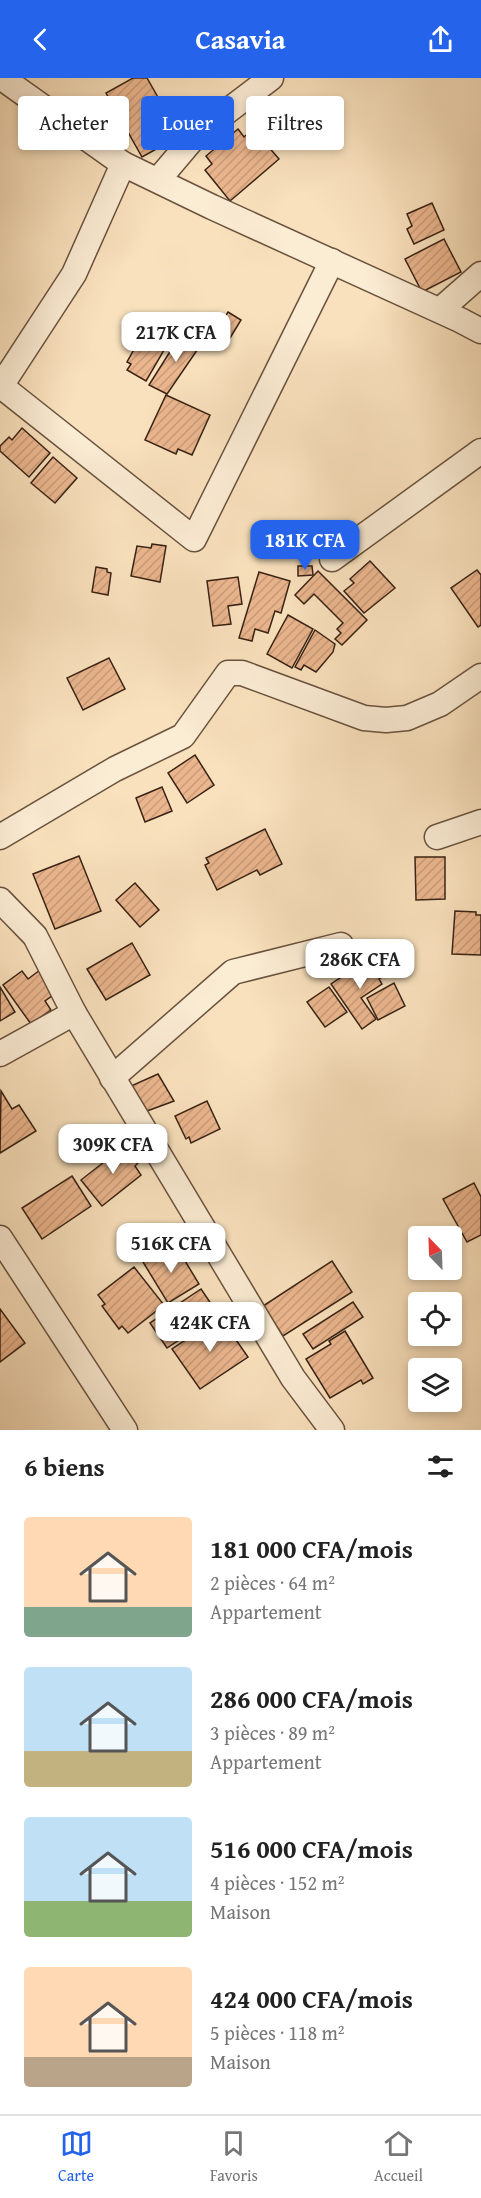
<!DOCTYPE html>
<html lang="fr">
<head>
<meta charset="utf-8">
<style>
	:root { --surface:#fff; --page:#f2f2f2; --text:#222; --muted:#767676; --line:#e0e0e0; --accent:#2563eb }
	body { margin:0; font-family:"Gentium Book Plus",serif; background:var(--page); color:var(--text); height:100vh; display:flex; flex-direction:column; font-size:22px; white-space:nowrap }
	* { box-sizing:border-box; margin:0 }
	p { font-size:20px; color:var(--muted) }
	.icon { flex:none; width:33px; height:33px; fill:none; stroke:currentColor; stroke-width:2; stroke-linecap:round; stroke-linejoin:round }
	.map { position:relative; height:1352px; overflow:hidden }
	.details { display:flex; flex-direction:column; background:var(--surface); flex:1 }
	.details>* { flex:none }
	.banner { position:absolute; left:18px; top:18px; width:446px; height:54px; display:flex; gap:12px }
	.needle { width:39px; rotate:337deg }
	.fabs { position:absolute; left:408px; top:1148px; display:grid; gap:12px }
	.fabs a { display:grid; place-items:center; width:54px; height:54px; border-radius:6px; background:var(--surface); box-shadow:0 3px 9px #0003; font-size:30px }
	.price { position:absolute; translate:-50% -51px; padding:0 14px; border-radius:12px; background:#fff; color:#222; font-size:20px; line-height:39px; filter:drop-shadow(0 2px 3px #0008) }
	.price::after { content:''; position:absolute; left:50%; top:36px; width:18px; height:14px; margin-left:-9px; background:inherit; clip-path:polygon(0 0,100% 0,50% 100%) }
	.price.on { background:var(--accent); color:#fff }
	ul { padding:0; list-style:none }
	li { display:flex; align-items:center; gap:18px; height:150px; padding:0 24px }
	li span { display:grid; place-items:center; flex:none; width:168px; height:120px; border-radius:6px; color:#555 }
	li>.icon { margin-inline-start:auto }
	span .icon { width:72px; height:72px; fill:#fffc; stroke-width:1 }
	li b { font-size:26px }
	h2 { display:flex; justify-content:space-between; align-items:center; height:72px; padding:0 24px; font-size:26px }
	.tag { padding:0 21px; border-radius:6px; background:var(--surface); box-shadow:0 3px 9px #0003; font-size:21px; line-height:54px }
	.tag.on { background:var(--accent); color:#fff }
	header { display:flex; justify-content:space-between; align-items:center; height:78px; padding:0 24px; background:var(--accent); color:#fff; font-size:27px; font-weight:700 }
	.menu { display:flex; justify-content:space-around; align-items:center; height:84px; border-top:2px solid var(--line); background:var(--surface); font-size:16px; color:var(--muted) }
	.menu a { display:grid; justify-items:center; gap:3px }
	.menu .on { color:var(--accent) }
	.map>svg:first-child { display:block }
	.building { fill:url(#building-hatch); stroke:#392214; stroke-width:1.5 }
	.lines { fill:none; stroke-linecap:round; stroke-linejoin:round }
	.minor-casing { stroke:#69523e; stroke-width:27 }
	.minor { stroke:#fbecd4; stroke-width:24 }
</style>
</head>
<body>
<header><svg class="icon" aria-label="back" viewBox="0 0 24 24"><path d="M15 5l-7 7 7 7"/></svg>Casavia<svg class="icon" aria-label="share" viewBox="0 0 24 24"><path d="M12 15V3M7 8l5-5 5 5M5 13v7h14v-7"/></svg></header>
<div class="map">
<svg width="481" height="1352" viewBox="0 0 481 1352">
	<defs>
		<pattern id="building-hatch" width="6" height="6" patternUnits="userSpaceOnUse" patternTransform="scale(1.5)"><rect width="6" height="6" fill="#ebb68e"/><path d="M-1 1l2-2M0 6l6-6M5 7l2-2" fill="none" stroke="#ca9c7a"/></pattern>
	</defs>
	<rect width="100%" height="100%" fill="#f9e1bd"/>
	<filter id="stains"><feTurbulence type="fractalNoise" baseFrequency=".00333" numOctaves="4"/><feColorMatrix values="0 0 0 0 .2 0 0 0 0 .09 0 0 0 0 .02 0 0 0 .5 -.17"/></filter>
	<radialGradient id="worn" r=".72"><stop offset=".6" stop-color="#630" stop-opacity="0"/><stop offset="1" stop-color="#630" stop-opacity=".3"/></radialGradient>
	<g class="building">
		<polygon points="133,0 147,0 180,58 142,79 106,15"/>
		<polygon points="238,51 244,59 253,51 279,81 230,123 205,92 212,86 206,78"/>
		<polygon points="432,125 444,152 414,166 407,151 412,148 407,136"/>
		<polygon points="444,161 461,194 422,214 405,181"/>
		<polygon points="228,234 241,242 224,270 211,262"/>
		<polygon points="155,244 174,255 146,303 127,292 131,286 127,284 136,268 140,270"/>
		<polygon points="183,253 202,265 167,316 149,307"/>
		<polygon points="166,317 210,337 192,377 178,371 176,376 145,362"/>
		<polygon points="22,350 50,375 29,399 0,373 0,368 9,359 12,362"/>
		<polygon points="53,379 77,400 55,425 31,405"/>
		<polygon points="152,466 166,468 160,504 131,498 137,468 151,470"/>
		<polygon points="370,483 395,510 364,535 344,513 354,505 350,501"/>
		<polygon points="298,488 312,488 313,497 298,498"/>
		<polygon points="96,489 107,491 107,494 111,495 108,517 92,514"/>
		<polygon points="477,492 481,497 481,547 478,549 451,510"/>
		<polygon points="318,493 367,542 342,567 335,561 341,555 337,551 343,545 314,516 304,526 295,517"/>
		<polygon points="259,494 290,503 281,535 275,533 268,555 255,551 252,563 239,560"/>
		<polygon points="238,499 242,526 228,528 231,546 213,548 207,503"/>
		<polygon points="288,537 313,551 292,590 267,576"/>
		<polygon points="315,552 335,566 333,574 316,594 304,587 301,592 295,589"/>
		<polygon points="109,580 125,611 83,632 67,600"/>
		<polygon points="195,677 214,707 187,725 168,695"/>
		<polygon points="162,709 172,733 145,744 136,720"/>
		<polygon points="265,751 282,786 260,797 257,792 217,812 205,787 209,785 206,780"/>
		<polygon points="79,778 101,833 55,851 33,796"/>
		<polygon points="415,779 445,779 445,821 416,822"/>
		<polygon points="135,805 159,832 140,849 116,822"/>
		<polygon points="455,833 476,834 476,837 481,837 481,877 452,876"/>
		<polygon points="132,865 150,897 106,922 87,891"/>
		<polygon points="373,878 385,897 379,901 382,906 361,920 376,941 362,951 331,906"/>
		<polygon points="40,892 56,915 45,923 51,932 31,946 3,907 22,893 28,901"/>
		<polygon points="394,905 405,928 378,942 367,920"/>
		<polygon points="0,909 15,934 0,943"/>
		<polygon points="329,909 347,934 325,949 307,924"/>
		<polygon points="158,996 174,1023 147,1033 131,1008"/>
		<polygon points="1,1013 12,1031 19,1027 36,1053 0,1075"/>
		<polygon points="207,1023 220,1051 191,1065 189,1059 186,1061 175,1038"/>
		<polygon points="127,1066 140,1083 135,1088 141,1097 102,1128 81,1102"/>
		<polygon points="72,1098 91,1128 42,1161 22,1130"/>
		<polygon points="474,1105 481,1119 481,1157 467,1164 443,1121"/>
		<polygon points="176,1168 199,1206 168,1225 143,1184 165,1171 167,1174"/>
		<polygon points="332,1183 352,1214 283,1258 263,1228"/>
		<polygon points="134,1189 164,1227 128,1255 122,1248 119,1251 102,1228 105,1226 98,1217"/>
		<polygon points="201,1211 218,1236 167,1270 150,1245"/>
		<polygon points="353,1224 363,1239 313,1271 303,1256"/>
		<polygon points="0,1231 25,1265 0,1284"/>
		<polygon points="220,1239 248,1279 200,1311 172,1271"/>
		<polygon points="345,1253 373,1300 363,1306 361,1302 330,1320 306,1281 331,1266 329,1263"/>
	</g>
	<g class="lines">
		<defs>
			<g id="minor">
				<polyline points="2,0 123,86 212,129 460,242 481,253"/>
				<polyline points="123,86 74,196 1,308 194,461 332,183"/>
				<polyline points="158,102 196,57 271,0"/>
				<polyline points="440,232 481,196"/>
				<polyline points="332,481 481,373"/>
				<polyline points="0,759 115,691 183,658 228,595 242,595 364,640 386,642 407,640 440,626 481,598"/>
				<polyline points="437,759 481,744"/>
				<polyline points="0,822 35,858 74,935 293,1300 332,1352"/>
				<polyline points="0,976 74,935"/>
				<polyline points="112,1000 233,894 341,867"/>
				<polyline points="0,1160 125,1352"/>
			</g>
		</defs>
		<use href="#minor" class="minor-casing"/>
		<use href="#minor" class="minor"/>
	</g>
	<rect width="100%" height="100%" filter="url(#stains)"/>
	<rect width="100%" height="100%" fill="url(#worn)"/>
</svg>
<div class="fabs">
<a><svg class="needle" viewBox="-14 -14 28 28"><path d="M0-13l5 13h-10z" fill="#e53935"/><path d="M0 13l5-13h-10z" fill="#767676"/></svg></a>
<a><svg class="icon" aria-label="locate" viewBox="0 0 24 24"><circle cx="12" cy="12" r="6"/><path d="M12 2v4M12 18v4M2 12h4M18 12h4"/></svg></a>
<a><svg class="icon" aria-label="layers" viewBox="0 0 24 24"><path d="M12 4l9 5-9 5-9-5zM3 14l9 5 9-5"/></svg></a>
</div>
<b class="price" style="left:176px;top:285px">217K CFA</b>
<b class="price on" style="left:305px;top:493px">181K CFA</b>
<b class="price" style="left:360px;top:912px">286K CFA</b>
<b class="price" style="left:113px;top:1097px">309K CFA</b>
<b class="price" style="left:171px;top:1196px">516K CFA</b>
<b class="price" style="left:210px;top:1275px">424K CFA</b>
<div class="banner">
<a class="tag">Acheter</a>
<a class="tag on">Louer</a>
<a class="tag">Filtres</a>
</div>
</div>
<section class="details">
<h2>6 biens<svg class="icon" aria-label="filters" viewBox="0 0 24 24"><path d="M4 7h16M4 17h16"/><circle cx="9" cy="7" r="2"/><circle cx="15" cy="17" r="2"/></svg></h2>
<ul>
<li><span style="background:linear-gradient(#ffd9b3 75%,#7fa58c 0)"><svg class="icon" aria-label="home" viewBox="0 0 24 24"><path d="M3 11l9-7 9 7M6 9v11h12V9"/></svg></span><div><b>181 000 CFA/mois</b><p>2 pièces · 64 m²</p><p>Appartement</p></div></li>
<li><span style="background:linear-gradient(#bfe0f5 70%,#c2b280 0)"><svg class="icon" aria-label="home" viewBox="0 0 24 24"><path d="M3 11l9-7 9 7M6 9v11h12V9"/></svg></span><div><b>286 000 CFA/mois</b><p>3 pièces · 89 m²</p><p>Appartement</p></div></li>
<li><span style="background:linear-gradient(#bfe0f5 70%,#8fb573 0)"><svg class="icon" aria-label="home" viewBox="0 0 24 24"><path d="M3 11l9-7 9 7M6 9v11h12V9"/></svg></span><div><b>516 000 CFA/mois</b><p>4 pièces · 152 m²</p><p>Maison</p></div></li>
<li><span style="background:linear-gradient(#ffd9b3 75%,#b9a48a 0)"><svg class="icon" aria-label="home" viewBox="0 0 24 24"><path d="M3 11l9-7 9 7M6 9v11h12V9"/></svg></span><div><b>424 000 CFA/mois</b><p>5 pièces · 118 m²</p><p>Maison</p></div></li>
</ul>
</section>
<nav class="menu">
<a class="on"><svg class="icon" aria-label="map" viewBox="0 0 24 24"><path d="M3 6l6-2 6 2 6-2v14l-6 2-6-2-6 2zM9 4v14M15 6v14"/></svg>Carte</a>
<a><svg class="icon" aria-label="saved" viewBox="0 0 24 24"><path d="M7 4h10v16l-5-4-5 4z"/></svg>Favoris</a>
<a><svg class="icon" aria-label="home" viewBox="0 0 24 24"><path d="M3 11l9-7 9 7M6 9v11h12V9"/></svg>Accueil</a>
</nav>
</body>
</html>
